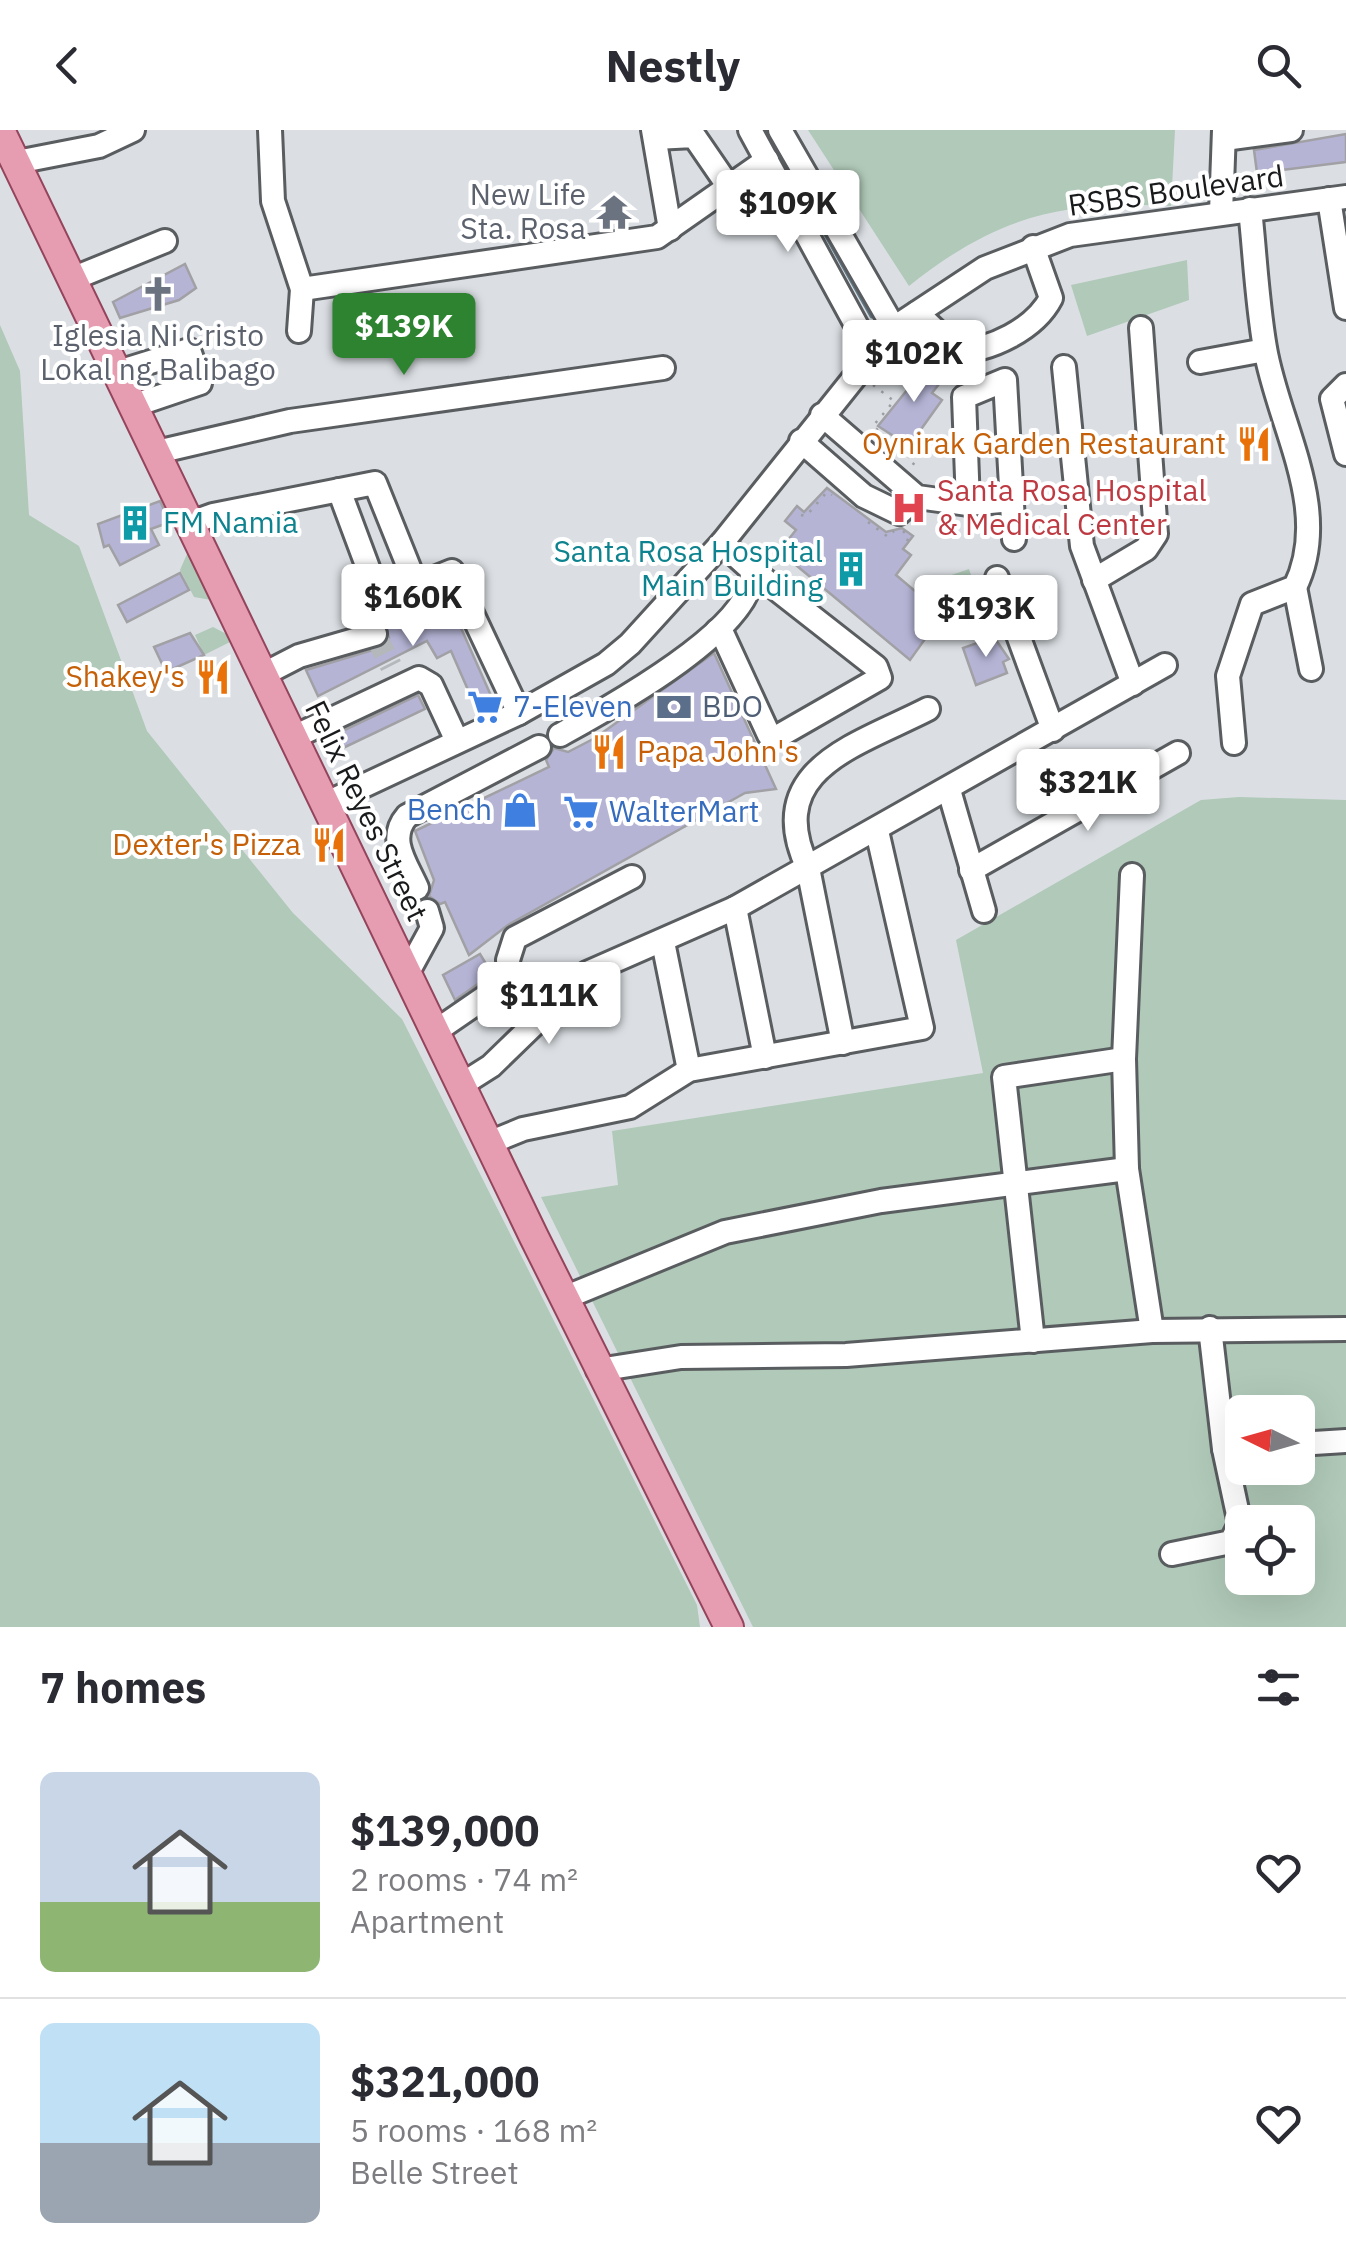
<!DOCTYPE html>
<html lang="en">
<head>
<meta charset="utf-8">
<style>
	:root { --surface:#fff; --page:#f7f7f7; --text:#2b2b33; --muted:#7c7c81; --line:#e1e1e2; --accent:#2e8331 }
	body { margin:0; font-family:"IBM Plex Sans",sans-serif; background:var(--page); color:var(--text); height:100vh; display:flex; flex-direction:column; font-size:38px; white-space:nowrap }
	* { box-sizing:border-box; margin:0 }
	p { font-size:32px; color:var(--muted) }
	.icon { flex:none; width:55px; height:55px; fill:none; stroke:currentColor; stroke-width:2; stroke-linecap:round; stroke-linejoin:round }
	.map { position:relative; height:1497px; overflow:hidden }
	.details { display:flex; flex-direction:column; background:var(--surface); flex:1 }
	.details>* { flex:none }
	.needle { width:65px; rotate:275deg }
	.fabs { position:absolute; left:1225px; top:1265px; display:grid; gap:20px }
	.fabs a { display:grid; place-items:center; width:90px; height:90px; border-radius:15px; background:var(--surface); box-shadow:0 10px 40px #0002; font-size:50px }
	.price { position:absolute; translate:-50% -85px; padding:0 22px; border-radius:10px; background:#fff; color:#222; font-size:32px; line-height:65px; filter:drop-shadow(0 2px 5px #0008) }
	.price::after { content:''; position:absolute; left:50%; top:60px; width:30px; height:22px; margin-left:-15px; background:inherit; clip-path:polygon(0 0,100% 0,50% 100%) }
	.price.selected { background:var(--accent); color:#fff }
	ul { padding:0; list-style:none }
	li { display:flex; align-items:center; gap:30px; height:250px; padding:0 40px }
	li+li { border-top:2px solid var(--line) }
	li span { display:grid; place-items:center; flex:none; width:280px; height:200px; border-radius:15px; color:#555 }
	li>.icon { margin-inline-start:auto }
	span .icon { width:120px; height:120px; fill:#fffc; stroke-width:1 }
	li b { font-size:42px }
	h2 { display:flex; justify-content:space-between; align-items:center; height:120px; padding:0 40px; font-size:42px }
	header { display:flex; justify-content:space-between; align-items:center; height:130px; padding:0 40px; background:var(--surface); font-size:45px; font-weight:700 }
	.map>svg:first-child { display:block }
	.green { fill:#b0c9b8; fill-rule:evenodd }
	.lines { fill:none; stroke-linecap:round; stroke-linejoin:round }
	.stream { stroke:#607886; stroke-width:5 }
	.building { fill:#b5b4d5; stroke:#a0a0a5; stroke-width:2.5 }
	.minor-tunnel { stroke:#b4b8bb; stroke-width:22; stroke-dasharray:22 11; stroke-linecap:butt }
	.minor-casing { stroke:#5a5d60; stroke-width:28 }
	.major-casing { stroke:#94445b; stroke-width:32 }
	.path { stroke:#9b9ea2; stroke-width:2.5; stroke-dasharray:2.5 8; stroke-linecap:butt }
	.minor { stroke:#fff; stroke-width:22 }
	.major { stroke:#e79db1; stroke-width:28 }
	.labels { text-anchor:middle; stroke-width:8; stroke-linejoin:round; paint-order:stroke }
	.street-label { font-size:30px; fill:#191a1c; stroke:#fff }
	.worship-label { font-size:30px; fill:#5b616d; stroke:#fff; text-anchor:end }
	.food-label { font-size:30px; fill:#c56008; stroke:#fff; text-anchor:end }
	.health-label { font-size:30px; fill:#be3a42; stroke:#fff; text-anchor:start }
	.culture-label { font-size:30px; fill:#0d838f; stroke:#fff; text-anchor:start }
	.shop-label { font-size:30px; fill:#366cbe; stroke:#fff; text-anchor:start }
	.service-label { font-size:30px; fill:#4e5e75; stroke:#fff; text-anchor:start }
</style>
</head>
<body>
<header><svg class="icon" aria-label="back" viewBox="0 0 24 24"><path d="M15 5l-7 7 7 7"/></svg>Nestly<svg class="icon" aria-label="search" viewBox="0 0 24 24"><circle cx="10" cy="10" r="6"/><path d="M15 15l6 6"/></svg></header>
<div class="map">
<svg width="1346" height="1497" viewBox="0 0 1346 1497">
	<rect width="100%" height="100%" fill="#dbdfe3"/>
	<g class="green">
		<path d="M808 0H1175L1171 76C1060 71 997 86 909 156Z"/>
		<polygon points="1187,130 1189,170 1087,206 1071,155"/>
		<polygon points="0,195 20,241 29,385 79,416 147,601 293,783 402,889 697,1475 700,1497 0,1497"/>
		<polygon points="191,415 217,471 194,467 180,440"/>
		<polygon points="969,439 989,499 957,510 937,450"/>
		<polygon points="213,497 236,509 204,525 195,505"/>
		<path d="M1239 667 1346 670V1497H753L541 1067 618 1055 612 1001 983 943 956 810 1201 670ZM1242 1282H1298V1338H1242ZM1242 1392H1298V1448H1242Z"/>
	</g>
	<g class="lines">
		<polyline class="stream" points="767,0 872,186"/>
	</g>
	<g class="building">
		<polygon points="1346,4 1346,32 1257,43 1254,20"/>
		<polygon points="185,134 196,158 179,170 120,188 113,172"/>
		<polygon points="919,227 929,234 939,254 932,263 942,270 909,316 878,296 916,249 908,242"/>
		<polygon points="827,358 886,402 902,398 913,406 903,419 911,425 896,445 916,462 924,451 935,495 910,530 779,421 796,400 785,391 797,376 804,382"/>
		<polygon points="160,371 170,392 151,399 159,415 120,435 109,415 104,417 98,394"/>
		<polygon points="180,443 189,460 127,492 118,475"/>
		<polygon points="445,462 496,577 479,585 451,521 437,528 427,511 318,566 306,540 380,518 389,508 385,493 389,486"/>
		<polygon points="190,503 204,525 166,542 154,517"/>
		<polygon points="994,507 1009,529 1003,532 1007,543 976,555 963,518"/>
		<polygon points="714,523 776,659 745,663 508,795 469,825 445,772 440,774 429,766 434,750 415,701 549,637 546,630 554,618 568,622 595,608"/>
		<polygon points="418,565 425,579 343,618 336,604"/>
		<polygon points="480,824 492,844 455,870 443,845"/>
	</g>
	<g class="lines">
		<polyline class="minor-tunnel" points="375,504 391,536"/>
		<defs>
			<g id="minor">
				<polyline points="270,0 273,71 302,159 299,201"/>
				<polyline points="653,0 670,99"/>
				<polyline points="750,0 872,224"/>
				<polyline points="780,0 894,198"/>
				<polyline points="655,8 694,6 729,57"/>
				<polyline points="1224,9 1291,0"/>
				<polyline points="17,32 99,16 133,0"/>
				<polyline points="1329,69 1346,178"/>
				<polyline points="1221,83 1224,0"/>
				<polyline points="72,149 165,111"/>
				<polyline points="302,159 657,107 767,30"/>
				<path d="M917 183 957 221C990 221 1035 199 1051 168L1033 117"/>
				<polyline points="1200,232 1265,220"/>
				<polyline points="1064,237 1082,416 1133,554"/>
				<polyline points="118,242 189,220 200,253 135,275"/>
				<polyline points="1346,255 1332,269 1346,324"/>
				<polyline points="822,285 917,367 968,374 1012,370"/>
				<polyline points="801,311 864,366 899,383 917,367"/>
				<polyline points="157,322 290,291 663,238"/>
				<polyline points="339,360 380,470 452,441 519,583"/>
				<polyline points="968,374 964,267 1005,250 1014,409"/>
				<polyline points="191,393 213,385 375,353 416,455"/>
				<polyline points="997,448 1053,600"/>
				<polyline points="1094,450 1146,419 1156,404 1141,198"/>
				<polyline points="1295,457 1311,539"/>
				<polyline points="717,501 723,505 769,605 777,607 880,548 876,537 752,440"/>
				<polyline points="264,544 299,526 375,504"/>
				<path d="M560 605C607 579 757 498 752 440L722 413"/>
				<polyline points="294,607 419,548 431,555 457,611"/>
				<path d="M1234 613 1228 546 1252 474 1295 457C1333 380 1278 295 1265 218 1257 172 1255 125 1250 79"/>
				<polyline points="949,660 984,781"/>
				<polyline points="327,673 519,583 606,534 630,514 722,413 894,198 985,138 1070,105 1346,67"/>
				<polyline points="971,740 1178,623"/>
				<polyline points="1132,745 1124,929 1127,1039 1152,1201"/>
				<path d="M417 758C406 733 387 709 407 686L539 617"/>
				<polyline points="735,778 765,927"/>
				<polyline points="663,812 689,940"/>
				<polyline points="408,842 432,798 427,781"/>
				<polyline points="436,901 510,850 508,830 515,808 632,747"/>
				<path d="M843 913 808 738C761 639 858 615 928 579"/>
				<polyline points="461,955 491,936 587,843 735,778 1165,535"/>
				<polyline points="489,1013 523,999 630,977 689,940 922,898 877,701"/>
				<polyline points="564,1168 725,1102 881,1071 1127,1039"/>
				<polyline points="1210,1198 1224,1319 1242,1318"/>
				<polyline points="1033,1211 1004,947 1124,929"/>
				<polyline points="598,1240 681,1227 846,1225 1152,1201 1346,1199"/>
				<polyline points="1298,1314 1346,1311"/>
				<polyline points="1172,1424 1231,1412 1240,1394 1224,1319"/>
			</g>
			<polyline id="major" points="0,0 534,1107 729,1497"/>
		</defs>
		<use href="#minor" class="minor-casing"/>
		<use href="#major" class="major-casing"/>
		<g class="path">
			<polyline points="873,255 894,271 873,296 915,332 910,338"/>
			<polyline points="801,385 806,386 827,362 832,365"/>
			<polyline points="868,392 888,407 894,401"/>
			<polyline points="903,401 909,407 903,419"/>
		</g>
		<use href="#minor" class="minor"/>
		<use href="#major" class="major"/>
	</g>
	<defs>
		<symbol id="temple-bare" viewBox="-9 -9 18 18"><path d="M0-6L5-2H3V0L6.5 2.5H4V6H1.5V3h-3V6H-4V2.5H-6.5L-3 0V-2H-5Z" fill="#6b7280" stroke="#fff" stroke-width="2.5" paint-order="stroke"/></symbol>
		<symbol id="church-bare" viewBox="-9 -9 18 18"><path d="M-1.2-6h2.4v3.5h3.3v2.4h-3.3V6h-2.4V-.1h-3.3v-2.4h3.3Z" fill="#6b7280" stroke="#fff" stroke-width="2.5" paint-order="stroke"/></symbol>
		<symbol id="restaurant-bare" viewBox="-9 -9 18 18"><path d="M-5-6h1v4h1v-4h1v4h1v-4h1v5L-1.5 .5V6h-2V.5L-5-1ZM5-6V6H3V1.5H1.5Q1.5-4 5-6Z" fill="#e8710a" stroke="#fff" stroke-width="2.5" paint-order="stroke"/></symbol>
		<symbol id="hospital-bare" viewBox="-9 -9 18 18"><path d="M-5-5h3v3.5h4V-5h3V5h-3V1.5h-4V5h-3Z" fill="#e0444e" stroke="#fff" stroke-width="2.5" paint-order="stroke"/></symbol>
		<symbol id="building-bare" viewBox="-9 -9 18 18"><path d="M-4-6H4V6H1V3H-1V6H-4ZM-2.5-4.3h1.7v1.8h-1.7ZM.8-4.3h1.7v1.8H.8ZM-2.5-1h1.7V.8h-1.7ZM.8-1h1.7V.8H.8Z" fill="#0f9aa8" stroke="#fff" stroke-width="2.5" paint-order="stroke"/></symbol>
		<symbol id="supermarket-bare" viewBox="-9 -9 18 18"><path d="M-6-5.5h2.5l.6 2H6L4.5 2H-2.5L-4.4-4H-6ZM-1.5 3.2a1.3 1.3 0 1 0 .1 0ZM3 3.2a1.3 1.3 0 1 0 .1 0Z" fill="#3f7fe0" stroke="#fff" stroke-width="2.5" paint-order="stroke"/></symbol>
		<symbol id="bank-bare" viewBox="-9 -9 18 18"><path d="M-6-4H6V4H-6ZM0-2.3a2.3 2.3 0 1 0 0 4.6a2.3 2.3 0 1 0 0-4.6Z" fill="#5c6f8a" stroke="#fff" stroke-width="2.5" paint-order="stroke"/></symbol>
		<symbol id="shop-bare" viewBox="-9 -9 18 18"><path d="M-5-2.5h2.3a2.7 3.5 0 0 1 5.4 0H5L5.5 6h-11ZM-1.5-2.5h3a1.5 2.3 0 0 0-3 0Z" fill="#3f7fe0" stroke="#fff" stroke-width="2.5" paint-order="stroke"/></symbol>
	</defs>
	<g fill-rule="evenodd">
		<use href="#temple-bare" x="589" y="57" width="50" height="50"/>
		<use href="#church-bare" x="133" y="139" width="50" height="50"/>
		<use href="#restaurant-bare" x="1229" y="289" width="50" height="50"/>
		<use href="#hospital-bare" x="884" y="353" width="50" height="50"/>
		<use href="#building-bare" x="110" y="368" width="50" height="50"/>
		<use href="#building-bare" x="826" y="414" width="50" height="50"/>
		<use href="#restaurant-bare" x="188" y="522" width="50" height="50"/>
		<use href="#supermarket-bare" x="460" y="552" width="50" height="50"/>
		<use href="#bank-bare" x="649" y="552" width="50" height="50"/>
		<use href="#restaurant-bare" x="584" y="597" width="50" height="50"/>
		<use href="#shop-bare" x="495" y="655" width="50" height="50"/>
		<use href="#supermarket-bare" x="556" y="657" width="50" height="50"/>
		<use href="#restaurant-bare" x="304" y="690" width="50" height="50"/>
	</g>
	<g class="labels">
		<g class="street-label">
			<text transform="translate(1176 61) rotate(-8)" y="10">RSBS Boulevard</text>
			<text transform="translate(366 681) rotate(64)" y="10">Felix Reyes Street</text>
		</g>
		<g class="worship-label">
			<text x="586" y="75">New Life<tspan x="586" dy="34">Sta. Rosa</tspan></text>
			<text x="158" y="216" text-anchor="middle">Iglesia Ni Cristo<tspan x="158" dy="34">Lokal ng Balibago</tspan></text>
		</g>
		<g class="food-label">
			<text x="1226" y="324">Oynirak Garden Restaurant</text>
			<text x="185" y="557">Shakey's</text>
			<text x="637" y="632" text-anchor="start">Papa John's</text>
			<text x="301" y="725">Dexter's Pizza</text>
		</g>
		<g class="health-label">
			<text x="937" y="371">Santa Rosa Hospital<tspan x="937" dy="34">&amp; Medical Center</tspan></text>
		</g>
		<g class="culture-label">
			<text x="163" y="403">FM Namia</text>
			<text x="823" y="432" text-anchor="end">Santa Rosa Hospital<tspan x="823" dy="34">Main Building</tspan></text>
		</g>
		<g class="shop-label">
			<text x="513" y="587">7-Eleven</text>
			<text x="492" y="690" text-anchor="end">Bench</text>
			<text x="609" y="692">WalterMart</text>
		</g>
		<g class="service-label">
			<text x="702" y="587">BDO</text>
		</g>
	</g>
</svg>
<div class="fabs">
<a><svg class="needle" viewBox="-14 -14 28 28"><path d="M0-13l5 13h-10z" fill="#e53935"/><path d="M0 13l5-13h-10z" fill="#7c7c81"/></svg></a>
<a><svg class="icon" aria-label="locate" viewBox="0 0 24 24"><circle cx="12" cy="12" r="6"/><path d="M12 2v4M12 18v4M2 12h4M18 12h4"/></svg></a>
</div>
<b class="price" style="left:788px;top:125px">$109K</b>
<b class="price selected" style="left:404px;top:248px">$139K</b>
<b class="price" style="left:914px;top:275px">$102K</b>
<b class="price" style="left:413px;top:519px">$160K</b>
<b class="price" style="left:986px;top:530px">$193K</b>
<b class="price" style="left:1088px;top:704px">$321K</b>
<b class="price" style="left:549px;top:917px">$111K</b>
</div>
<section class="details">
<h2>7 homes<svg class="icon" aria-label="filters" viewBox="0 0 24 24"><path d="M4 7h16M4 17h16"/><circle cx="9" cy="7" r="2"/><circle cx="15" cy="17" r="2"/></svg></h2>
<ul>
<li><span style="background:linear-gradient(#c9d6e8 65%,#8fb573 0)"><svg class="icon" aria-label="home" viewBox="0 0 24 24"><path d="M3 11l9-7 9 7M6 9v11h12V9"/></svg></span><div><b>$139,000</b><p>2 rooms · 74 m²</p><p>Apartment</p></div><svg class="icon" aria-label="heart" viewBox="0 0 24 24"><path d="M12 20l-8-8c-3-5 5-10 8-4 3-6 11-1 8 4z"/></svg></li>
<li><span style="background:linear-gradient(#bfe0f5 60%,#9aa5b1 0)"><svg class="icon" aria-label="home" viewBox="0 0 24 24"><path d="M3 11l9-7 9 7M6 9v11h12V9"/></svg></span><div><b>$321,000</b><p>5 rooms · 168 m²</p><p>Belle Street</p></div><svg class="icon" aria-label="heart" viewBox="0 0 24 24"><path d="M12 20l-8-8c-3-5 5-10 8-4 3-6 11-1 8 4z"/></svg></li>
</ul>
</section>
</body>
</html>
